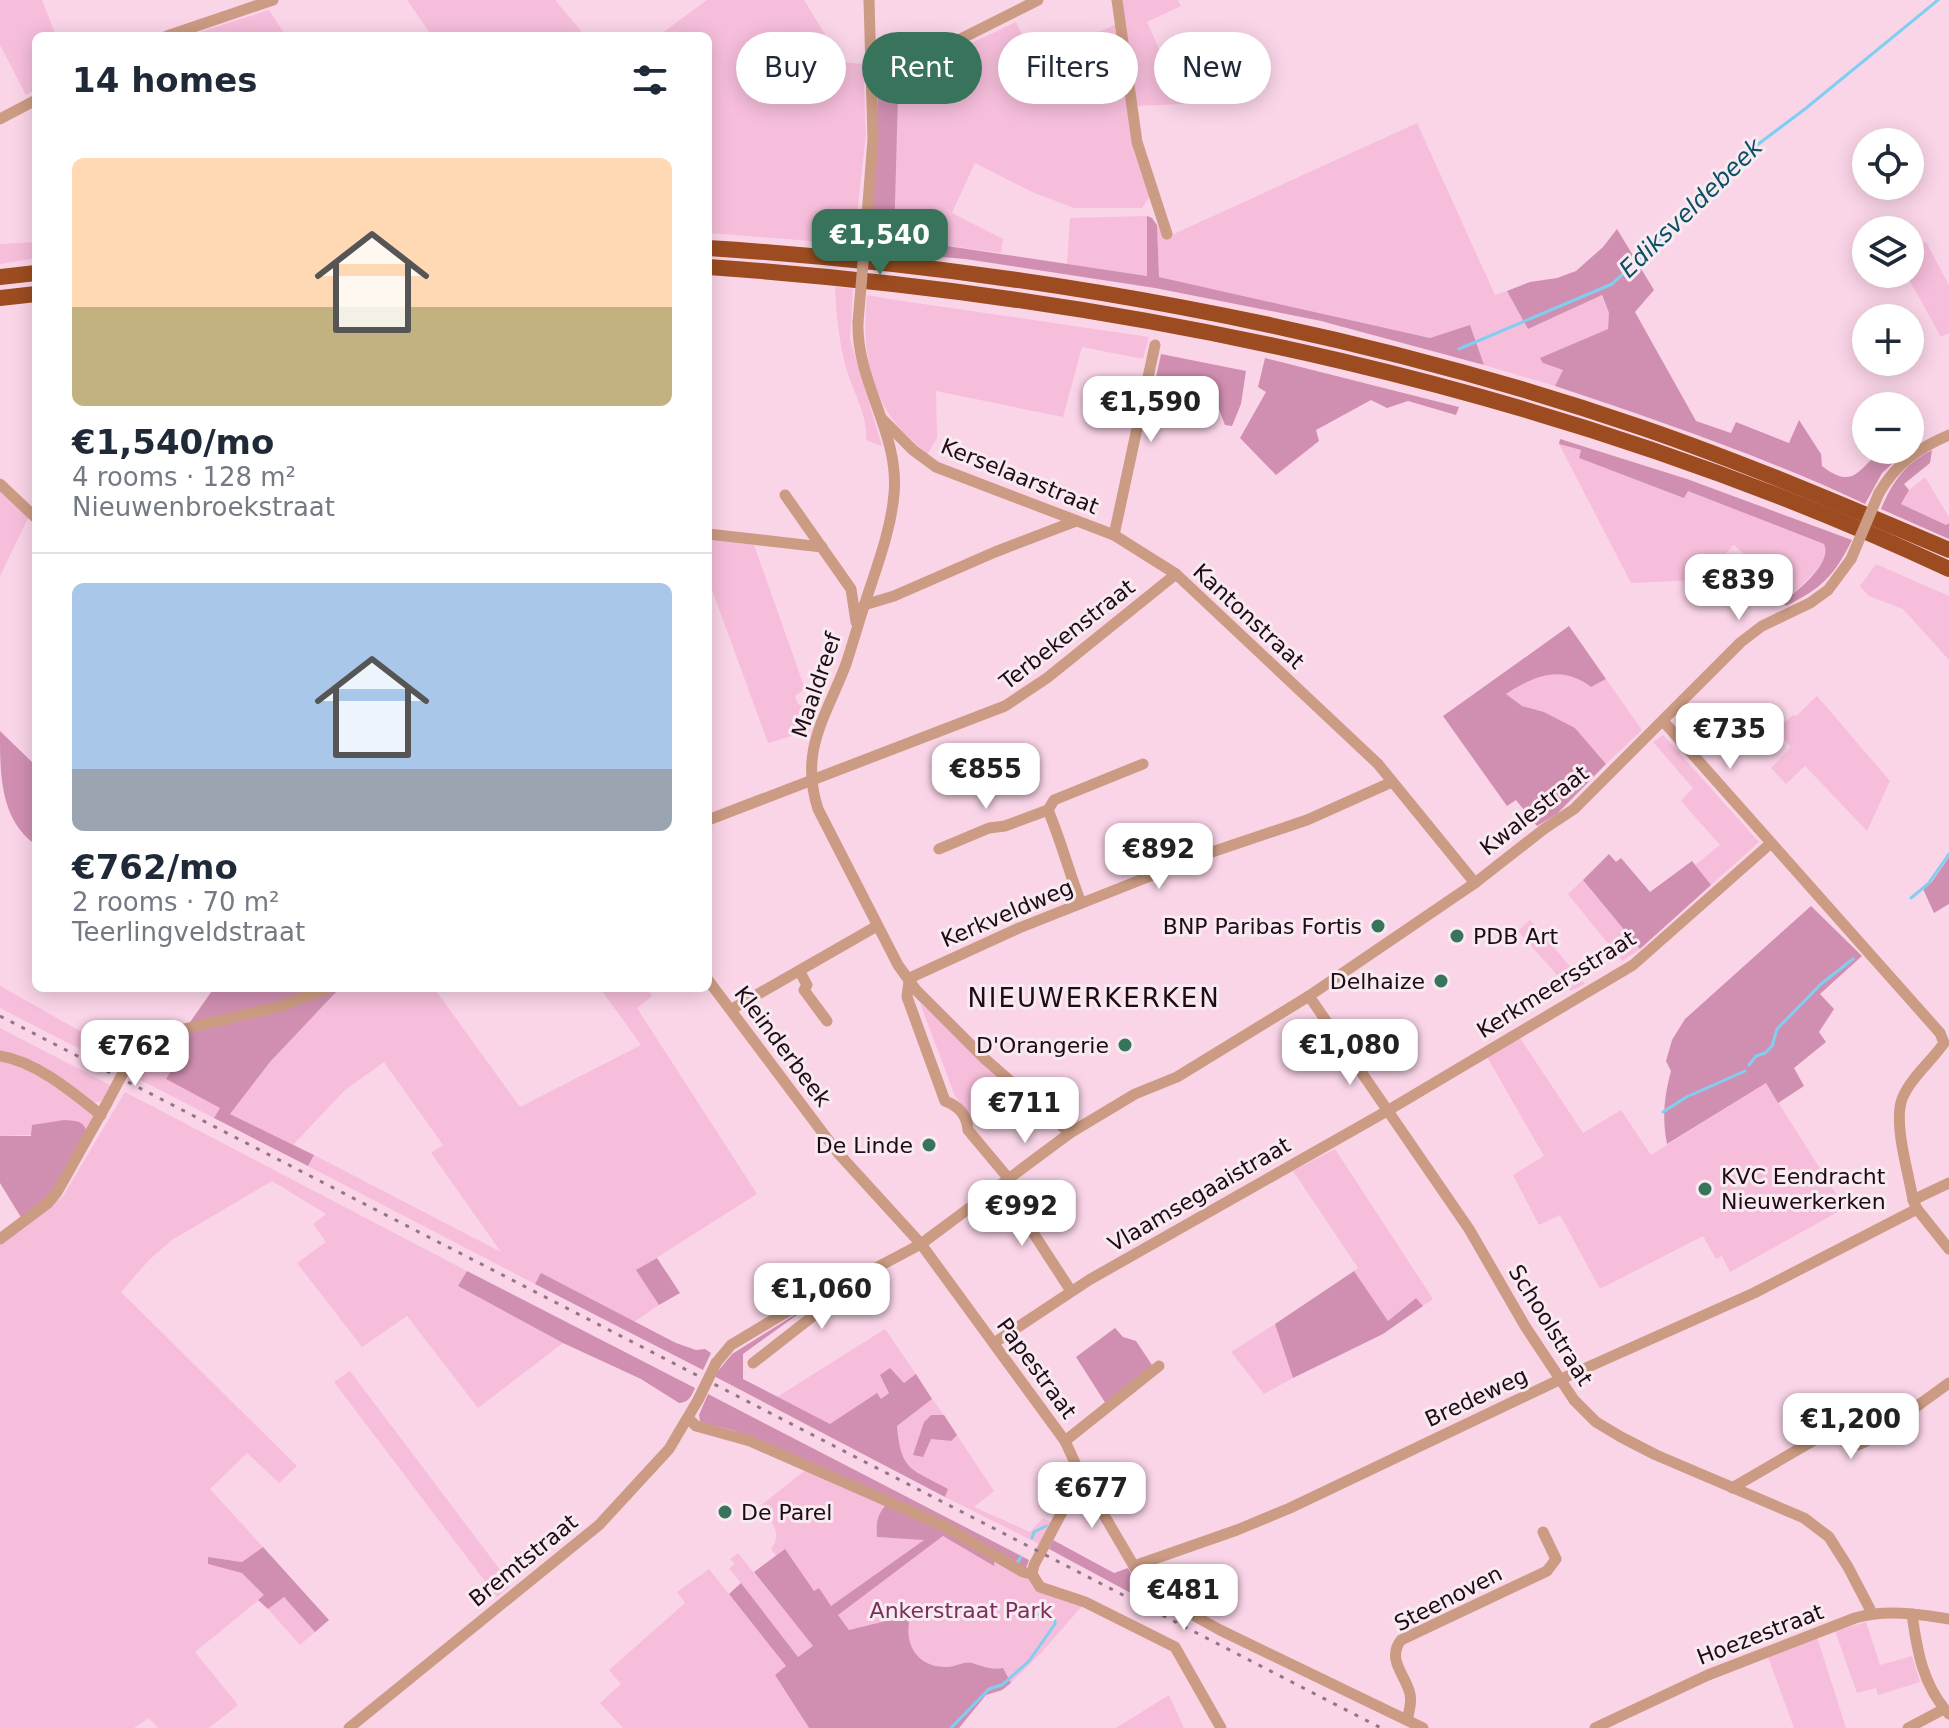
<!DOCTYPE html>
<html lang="en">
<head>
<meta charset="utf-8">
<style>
	:root { --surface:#fff; --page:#f2f2f3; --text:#1f2937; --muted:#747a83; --line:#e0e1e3; --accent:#38735c }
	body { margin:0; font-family:"DejaVu Sans",sans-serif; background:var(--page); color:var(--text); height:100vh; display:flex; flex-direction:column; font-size:30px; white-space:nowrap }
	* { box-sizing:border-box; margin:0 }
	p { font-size:26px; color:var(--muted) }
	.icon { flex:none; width:44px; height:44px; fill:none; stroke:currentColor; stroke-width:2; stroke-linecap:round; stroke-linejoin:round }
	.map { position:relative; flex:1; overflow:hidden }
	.side { position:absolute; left:32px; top:32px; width:680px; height:960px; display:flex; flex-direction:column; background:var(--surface); border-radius:12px; box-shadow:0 4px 20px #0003 }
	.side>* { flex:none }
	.banner { position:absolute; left:736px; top:32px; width:760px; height:72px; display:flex; gap:16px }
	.tools { position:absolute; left:1852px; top:128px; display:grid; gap:16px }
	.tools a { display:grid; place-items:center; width:72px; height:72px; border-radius:50%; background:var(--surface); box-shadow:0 4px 20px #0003; font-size:40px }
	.price { position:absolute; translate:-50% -68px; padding:0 18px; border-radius:16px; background:#fff; color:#222; font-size:26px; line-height:52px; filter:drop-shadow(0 2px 4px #0008) }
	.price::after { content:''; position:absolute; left:50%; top:48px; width:24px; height:18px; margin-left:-12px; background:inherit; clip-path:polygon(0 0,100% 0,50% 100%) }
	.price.active { background:var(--accent); color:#fff }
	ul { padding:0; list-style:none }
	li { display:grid; align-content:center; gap:16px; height:424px; padding:0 40px }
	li+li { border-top:2px solid var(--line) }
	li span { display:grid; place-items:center; height:248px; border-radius:12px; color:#555 }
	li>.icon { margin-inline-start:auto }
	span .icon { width:144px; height:144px; fill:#fffc; stroke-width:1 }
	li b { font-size:34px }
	h2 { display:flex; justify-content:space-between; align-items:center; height:96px; padding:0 40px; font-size:34px }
	.tag { padding:0 28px; border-radius:36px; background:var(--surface); box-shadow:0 4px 20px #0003; font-size:28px; line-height:72px }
	.tag.active { background:var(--accent); color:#fff }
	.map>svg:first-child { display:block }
	.green { fill:#f6bedb }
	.forest { fill:#d08fb1 }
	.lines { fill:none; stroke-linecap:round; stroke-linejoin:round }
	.stream { stroke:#80cff0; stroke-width:3 }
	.minor { stroke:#cc9b83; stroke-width:11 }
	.highway { stroke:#9c4c20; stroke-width:16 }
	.rail { stroke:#937585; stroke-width:3; stroke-dasharray:4 8; stroke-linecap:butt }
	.minor-bridge { stroke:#cc9b83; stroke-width:11 }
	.poi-dot { fill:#38735c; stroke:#f7eaf0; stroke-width:3 }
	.labels { text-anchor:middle; stroke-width:6; stroke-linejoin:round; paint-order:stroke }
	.street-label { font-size:22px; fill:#1f0a16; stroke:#f7eaf0 }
	.poi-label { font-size:22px; fill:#1f0a16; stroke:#f7eaf0; text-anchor:end }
	.park-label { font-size:22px; fill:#7c2f5d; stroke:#f7eaf0 }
	.water-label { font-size:24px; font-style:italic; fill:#0b4f65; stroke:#f7eaf0 }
	.quarter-label { font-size:26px; letter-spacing:2px; fill:#1f0a16; stroke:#f7eaf0 }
</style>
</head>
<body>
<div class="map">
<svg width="1949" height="1728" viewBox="0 0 1949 1728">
	<rect width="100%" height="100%" fill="#fad5e8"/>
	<g class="green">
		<polygon points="0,0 42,0 56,36 36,36 36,89 26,95 0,45"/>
		<polygon points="407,0 555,0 585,36 432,36"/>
		<polygon points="707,0 804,0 842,62 863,64 866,134 853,250 812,241 708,233 708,36 658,36"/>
		<polygon points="1122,0 1178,0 1181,6 1147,22 1184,104 1135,106"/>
		<polygon points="269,10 286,36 188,36"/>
		<polygon points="1016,22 1035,62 1116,24 1134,152 1150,196 1142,208 1074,208 1032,192 975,163 952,213 1003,239 1001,253 893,238 898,96 894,80"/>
		<polygon points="1417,123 1495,295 1507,291 1528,329 1601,295 1609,313 1608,329 1541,358 1543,363 1564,370 1555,386 1484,365 1470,326 1430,338 1159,277 1157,225 1165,238"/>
		<polygon points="1147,216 1148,276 1067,264 1070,218"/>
		<polygon points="36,242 36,258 0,264 0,244"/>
		<polygon points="1926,242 1949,285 1949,333 1941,337 1906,274 1910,274 1910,250"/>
		<path d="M835 287 853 289 850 339 882 446 866 440C868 415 853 392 846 368 839 341 836 314 835 287Z"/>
		<path d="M867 295 889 299 1149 337 1143 359 1082 347 1063 417 936 391 937 438 927 455C915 442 898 429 889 414 865 377 863 336 867 295Z"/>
		<path d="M1559 444 1581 450 1579 458 1684 497 1687 490 1824 544C1832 562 1802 583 1791 596L1734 545 1698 580 1631 583Z"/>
		<polygon points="1925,477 1949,517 1949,523 1946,525 1901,504 1909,490"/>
		<polygon points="0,487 29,516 0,576"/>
		<polygon points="708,539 754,545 805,689 795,696 798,704 818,713 809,731 768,743 708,579"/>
		<polygon points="1876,564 1949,596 1949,660 1903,609 1869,596 1860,586"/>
		<polygon points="1555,674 1576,676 1591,687 1606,679 1642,730 1606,764 1575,728 1544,712 1522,706 1505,694 1535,677"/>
		<polygon points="1817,696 1890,781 1867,831 1805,766 1786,784 1771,768 1791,747 1776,730 1793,715 1796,716"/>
		<polygon points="1663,735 1759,842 1711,885 1695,865 1720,845 1681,801 1693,788 1653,742"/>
		<polygon points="1583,880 1640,949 1622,961 1568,894"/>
		<polygon points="1530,920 1585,984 1571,991 1518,931"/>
		<polygon points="0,986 114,1050 107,1063 0,1008"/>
		<polygon points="343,988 434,988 520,1107 641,1045 600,988 647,988 652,996 637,1008 757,1194 637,1270 659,1305 634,1322 541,1274 535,1284 308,1166 314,1155 501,1252 431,1153 443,1145 384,1062 345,1090 293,1145 230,1114 270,1062 338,990"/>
		<polygon points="920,1003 1029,1103 972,1119 955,1096"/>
		<polygon points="0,1028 110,1085 102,1101 90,1103 0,1053"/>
		<polygon points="1520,1038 1583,1133 1621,1110 1651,1155 1766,1083 1845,1208 1730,1272 1722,1256 1716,1259 1703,1236 1600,1289 1560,1215 1539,1225 1513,1175 1544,1156 1487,1057"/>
		<polygon points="153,1044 179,1060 166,1079 220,1108 214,1118 133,1076 145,1053"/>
		<polygon points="0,1059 40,1076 94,1113 96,1118 87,1133 0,1136"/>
		<polygon points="125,1092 467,1271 458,1286 563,1343 478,1408 407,1316 362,1347 297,1263 326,1242 313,1224 326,1214 272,1181 172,1240 149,1260 121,1292 297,1466 279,1483 247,1453 210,1489 263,1547 242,1562 208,1557 208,1564 243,1573 265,1595 195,1652 238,1705 209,1728 158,1728 149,1718 134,1728 0,1728 0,1243 63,1196"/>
		<polygon points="1335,1149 1433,1299 1423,1306 1416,1298 1388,1321 1354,1271 1358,1268 1293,1171"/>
		<polygon points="1275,1324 1293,1378 1264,1394 1231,1352"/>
		<polygon points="885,1329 916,1374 904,1383 889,1368 890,1392 881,1399 877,1394 830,1424 777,1397"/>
		<polygon points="350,1371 501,1571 499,1573 510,1586 497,1597 334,1382"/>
		<path d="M932 1399 944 1415H931L924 1422 914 1455 931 1439 950 1441 957 1435 994 1491 974 1507 1030 1532 1043 1518 1052 1523 1039 1544 945 1497 948 1489C910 1467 901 1473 897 1426Z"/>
		<path d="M809 1467 887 1504C877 1514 876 1522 877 1537L925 1539 830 1607 819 1588 814 1591 785 1550 776 1556 771 1549C784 1533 770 1520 760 1506Z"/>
		<path d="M943 1536 993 1565 995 1558 1028 1576 1037 1590 1083 1605 1041 1653 1011 1683 1002 1668C987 1670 984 1665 971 1663 964 1662 958 1666 952 1667 929 1670 913 1657 907 1637L870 1625 849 1630 837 1615Z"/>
		<polygon points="738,1553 814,1647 798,1657 729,1568 735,1564 730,1559"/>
		<polygon points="709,1569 786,1666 775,1675 809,1728 623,1728 600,1703 621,1684 609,1670 685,1603 677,1592"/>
		<polygon points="283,1596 315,1632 300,1645 268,1609"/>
		<polygon points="1866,1622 1880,1665 1912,1656 1920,1682 1878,1695 1876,1688 1857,1693 1835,1631"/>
		<polygon points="1817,1637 1846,1728 1794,1728 1768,1657"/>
		<polygon points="1169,1695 1184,1728 1116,1728"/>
	</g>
	<g class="forest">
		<polygon points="894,80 898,96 894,238 1147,276 1147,216 1152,218 1157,225 1159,277 1430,338 1470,325 1484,365 1321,321 1155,288 965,259 874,251 875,237 871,237 878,91 881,84"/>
		<path d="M1617 229 1654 290 1635 312 1696 421 1731 433 1736 422 1789 443 1799 420 1821 454 1822 466C1859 495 1860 459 1887 450 1892 448 1901 450 1907 450L1882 473 1865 504C1765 457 1660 421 1555 386L1563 370 1543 363 1540 358 1608 329 1609 313 1602 295 1528 329 1507 291 1530 282 1557 278 1576 271 1603 247Z"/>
		<polygon points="1161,354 1246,371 1241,404 1232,426 1225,425 1213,394 1156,377"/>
		<polygon points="1265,358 1459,407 1456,415 1408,401 1387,408 1371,400 1316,430 1319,441 1276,475 1240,438 1266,392 1258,387"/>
		<path d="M1560 439 1687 479 1852 540C1834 576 1822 588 1786 606L1783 602C1797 591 1833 563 1824 544L1688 491 1684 498 1579 458 1581 450 1559 444Z"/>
		<path d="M1932 450 1930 463 1904 484 1909 490 1901 504 1946 525 1949 523V539L1881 509C1892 482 1906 463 1932 450Z"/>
		<path d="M1569 626 1606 679 1591 687C1561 664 1534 676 1506 694L1522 706 1544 712 1575 728 1606 764 1557 814 1537 826 1516 800 1507 806 1443 716Z"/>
		<path d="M0 731 36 766V845C0 820 0 775 0 731Z"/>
		<polygon points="1609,854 1616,862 1621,858 1650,892 1692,861 1711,885 1640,949 1583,880"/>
		<polygon points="1949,857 1949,904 1934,913 1923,889 1931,883"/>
		<path d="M1811 906 1862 956 1820 994 1834 1009 1819 1032 1826 1042 1794 1068 1804 1086 1778 1103 1766 1083 1667 1144C1662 1118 1664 1097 1671 1071L1666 1061 1672 1040 1685 1019Z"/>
		<polygon points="214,988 320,988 279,1012 338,990 270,1062 230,1114 314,1155 308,1166 214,1118 220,1108 166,1079 178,1060 153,1044 181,1035"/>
		<path d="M64 1120C76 1121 84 1120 87 1133L54 1193 22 1219 0 1183V1136H31L32 1125Z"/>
		<polygon points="657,1258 680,1293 659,1305 636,1270"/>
		<path d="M467 1271 695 1388C691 1397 689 1402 679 1403L641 1379 563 1343 458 1286Z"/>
		<polygon points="1354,1271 1388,1321 1416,1298 1423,1306 1383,1334 1293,1378 1275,1324"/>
		<polygon points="541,1273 676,1343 696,1350 705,1349 711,1353 703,1370 535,1284"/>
		<path d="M815 1302 743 1354V1379L830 1424 877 1393 881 1399 889 1393 880 1375 890 1368 904 1383 916 1374 932 1399 897 1426C901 1472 911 1468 948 1489L945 1497 714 1376 732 1354Z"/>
		<polygon points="1115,1328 1123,1337 1136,1341 1152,1365 1106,1404 1076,1357"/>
		<polygon points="708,1394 1029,1560 1025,1571 945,1524 735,1431 700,1422 699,1415"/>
		<polygon points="931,1415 944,1415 957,1435 951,1441 931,1439 923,1457 913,1455 924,1422"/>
		<path d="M887 1504 935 1525 995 1558 994 1566 943 1536 838 1615 849 1630 886 1621 907 1620 909 1623C905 1648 920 1668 948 1667 955 1667 964 1661 972 1663 984 1666 989 1670 1003 1668L1011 1683 1002 1690 986 1695 959 1728H809L775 1675 786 1666 729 1594 741 1583 798 1657 813 1646 754 1572 785 1549 814 1591 819 1588 831 1606 924 1540 877 1537C876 1522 877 1514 887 1504Z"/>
		<polygon points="1053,1540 1114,1573 1128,1568 1140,1589 1155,1602 1153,1605 1049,1549"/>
		<polygon points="263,1547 329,1620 315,1632 284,1597 268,1609 258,1600 264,1595 242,1573 208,1564 208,1557 242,1562"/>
	</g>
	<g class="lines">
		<g class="stream">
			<polyline points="1459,349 1612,284 1717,187 1729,166 1805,109 1938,0"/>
			<polyline points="1911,898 1928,884 1949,854"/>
			<polyline points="1749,1065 1756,1056 1765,1053 1772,1046 1777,1029 1821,984 1853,959"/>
			<polyline points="1691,1095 1745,1071"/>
			<polyline points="1663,1112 1688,1096"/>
			<polyline points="1032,1538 1034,1532 1046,1526"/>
			<polyline points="1015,1566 1021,1557"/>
			<polyline points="951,1728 989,1689 1002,1685 1029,1661 1055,1624 1055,1620 1017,1608 1013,1604"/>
		</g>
		<g class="minor">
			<polyline points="1117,0 1137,142 1167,234"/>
			<polyline points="167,36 273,0"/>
			<polyline points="873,83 1038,0"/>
			<polyline points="0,119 36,100"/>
			<polyline points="866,228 873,139 869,0"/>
			<path d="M858 322C856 382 900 434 894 494 891 530 877 566 866 600 859 621 853 643 846 664 826 717 799 750 818 809L898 965 916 990 985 1059 1070 1133"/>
			<polyline points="882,419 913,450 936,467 1114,535 1176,574 1378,764 1475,883"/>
			<polyline points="0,484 36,518"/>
			<path d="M1879 493C1896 464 1918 448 1949 435"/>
			<polyline points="785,495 851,589 856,622"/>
			<polyline points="708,534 822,547"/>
			<polyline points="1114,535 1155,345"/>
			<polyline points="864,605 894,596 995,552 1076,521"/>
			<polyline points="1664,722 1940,1033 1944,1043"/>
			<polyline points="708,820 1005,706 1047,678 1176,574"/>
			<polyline points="939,849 989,828 1005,826 1048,810"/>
			<path d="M1081 903C1069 872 1061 841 1048 810L1054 800 1143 764"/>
			<polyline points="800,972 807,985 804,990 827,1021"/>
			<polyline points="708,980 838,1153 921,1244 1065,1441 1081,1476 1148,1590 1220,1630 1423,1728"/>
			<polyline points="1309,996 1469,1229 1525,1326 1574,1400 1596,1422 1621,1437 1656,1455 1804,1518 1829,1537 1848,1567 1872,1613"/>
			<polyline points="732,1009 877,926"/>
			<path d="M1944 1043C1931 1062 1911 1077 1902 1099 1893 1124 1909 1174 1913 1200L1917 1209 1949 1249"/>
			<path d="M0 1056C37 1062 72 1092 101 1115"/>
			<polyline points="132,1056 138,1047 154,1036 278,1007 329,988"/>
			<path d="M1009 1179 968 1130C967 1116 959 1106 945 1101L907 997 909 981 914 976 1019 928 1206 854 1307 820 1392 782"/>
			<polyline points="1002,1185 1071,1291"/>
			<polyline points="1913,1200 1949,1183"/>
			<polyline points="0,1239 48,1203 57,1192 107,1103"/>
			<polyline points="994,1343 1089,1280 1387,1111 1633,965 1771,843"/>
			<polyline points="716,1363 731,1345 823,1290 870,1271 921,1244 1070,1133 1135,1094 1177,1077 1309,996 1475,883 1544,829 1574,809 1741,642 1762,626 1810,603 1828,590 1851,559"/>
			<polyline points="753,1363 859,1280"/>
			<polyline points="688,1418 696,1426 750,1441 944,1526 1023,1572 1032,1574"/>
			<polyline points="1065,1441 1159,1366"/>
			<polyline points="1081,1476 1034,1565 1032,1574 1040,1587 1085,1602 1175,1647 1221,1728"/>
			<polyline points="1732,1488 1823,1435 1840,1431 1858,1445 1873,1438 1949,1383"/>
			<polyline points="1134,1566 1237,1530 1290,1508 1559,1380 1754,1293 1917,1209"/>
			<path d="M1912 1614C1917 1651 1923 1686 1949 1714"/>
			<path d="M1407 1720C1409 1712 1412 1703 1410 1694 1406 1675 1386 1660 1401 1640L1547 1571 1556 1559 1543 1532"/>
			<polyline points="349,1728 599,1525 669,1449 698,1400"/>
			<path d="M1595 1728 1708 1675 1855 1618C1885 1609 1918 1614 1949 1619"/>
			<polyline points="1908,1728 1944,1709"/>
		</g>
		<g class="highway">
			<path d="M708 248C1021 268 1346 326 1643 428 1747 464 1848 507 1949 550"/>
			<path d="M708 267C1134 297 1561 388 1949 569"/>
			<polyline points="0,277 36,273"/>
			<polyline points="0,298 36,294"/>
		</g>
		<polyline class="rail" points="0,1016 1381,1728"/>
		<g class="minor-bridge">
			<polyline points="858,322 866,228"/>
			<polyline points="1851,559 1879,493"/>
			<polyline points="107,1103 132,1056"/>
			<polyline points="698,1400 716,1363"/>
		</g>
	</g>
	<g class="poi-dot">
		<circle cx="1378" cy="926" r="8"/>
		<circle cx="1457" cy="936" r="8"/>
		<circle cx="1441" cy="981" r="8"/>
		<circle cx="1125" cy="1045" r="8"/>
		<circle cx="929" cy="1145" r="8"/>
		<circle cx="1705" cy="1189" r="8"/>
		<circle cx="725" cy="1512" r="8"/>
	</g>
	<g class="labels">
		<g class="street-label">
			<text transform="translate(1020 476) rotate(22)" y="8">Kerselaarstraat</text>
			<text transform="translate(1249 616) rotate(43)" y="8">Kantonstraat</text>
			<text transform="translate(1067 634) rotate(-38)" y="8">Terbekenstraat</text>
			<text transform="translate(816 685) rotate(-71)" y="8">Maaldreef</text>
			<text transform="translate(1534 810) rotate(-38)" y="8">Kwalestraat</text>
			<text transform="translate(1007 913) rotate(-23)" y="8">Kerkveldweg</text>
			<text transform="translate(1556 984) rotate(-32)" y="8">Kerkmeersstraat</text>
			<text transform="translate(783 1046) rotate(53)" y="8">Kleinderbeek</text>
			<text transform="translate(1199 1194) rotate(-30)" y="8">Vlaamsegaaistraat</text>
			<text transform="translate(1551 1325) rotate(58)" y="8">Schoolstraat</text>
			<text transform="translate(1037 1368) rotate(54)" y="8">Papestraat</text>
			<text transform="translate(1476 1397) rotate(-25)" y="8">Bredeweg</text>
			<text transform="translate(523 1560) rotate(-39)" y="8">Bremtstraat</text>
			<text transform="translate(1448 1598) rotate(-27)" y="8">Steenoven</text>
			<text transform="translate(1760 1634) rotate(-21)" y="8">Hoezestraat</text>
		</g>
		<g class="poi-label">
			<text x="1362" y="934">BNP Paribas Fortis</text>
			<text x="1473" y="944" text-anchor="start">PDB Art</text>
			<text x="1425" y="989">Delhaize</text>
			<text x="1109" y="1053">D'Orangerie</text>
			<text x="913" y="1153">De Linde</text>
			<text x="1721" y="1184" text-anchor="start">KVC Eendracht<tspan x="1721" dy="25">Nieuwerkerken</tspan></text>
			<text x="741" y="1520" text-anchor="start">De Parel</text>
		</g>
		<g class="park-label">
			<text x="961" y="1618">Ankerstraat Park</text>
		</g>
		<g class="water-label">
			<text transform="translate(1691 208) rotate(-44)" y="8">Ediksveldebeek</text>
		</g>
		<g class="quarter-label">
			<text x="1094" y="1007">NIEUWERKERKEN</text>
		</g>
	</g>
</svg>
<div class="tools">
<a><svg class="icon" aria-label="locate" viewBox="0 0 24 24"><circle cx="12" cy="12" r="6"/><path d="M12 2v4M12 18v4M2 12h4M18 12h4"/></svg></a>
<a><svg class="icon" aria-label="layers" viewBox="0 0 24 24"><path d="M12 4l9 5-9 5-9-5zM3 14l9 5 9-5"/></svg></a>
<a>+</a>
<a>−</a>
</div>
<b class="price active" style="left:880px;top:277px">€1,540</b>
<b class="price" style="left:1151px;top:444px">€1,590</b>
<b class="price" style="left:1739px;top:622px">€839</b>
<b class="price" style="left:1730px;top:771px">€735</b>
<b class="price" style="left:986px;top:811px">€855</b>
<b class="price" style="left:1159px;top:891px">€892</b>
<b class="price" style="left:1350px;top:1087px">€1,080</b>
<b class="price" style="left:135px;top:1088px">€762</b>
<b class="price" style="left:1025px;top:1145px">€711</b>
<b class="price" style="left:1022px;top:1248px">€992</b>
<b class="price" style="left:822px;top:1331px">€1,060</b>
<b class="price" style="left:1851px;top:1461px">€1,200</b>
<b class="price" style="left:1092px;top:1530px">€677</b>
<b class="price" style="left:1184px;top:1632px">€481</b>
<div class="banner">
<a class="tag">Buy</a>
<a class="tag active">Rent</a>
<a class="tag">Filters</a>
<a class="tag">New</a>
</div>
<section class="side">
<h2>14 homes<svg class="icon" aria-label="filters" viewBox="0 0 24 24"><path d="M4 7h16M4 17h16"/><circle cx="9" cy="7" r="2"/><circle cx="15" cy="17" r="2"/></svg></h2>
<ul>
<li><span style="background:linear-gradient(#ffd9b3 60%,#c2b280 0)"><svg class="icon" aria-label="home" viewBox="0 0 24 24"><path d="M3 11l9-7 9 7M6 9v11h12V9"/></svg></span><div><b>€1,540/mo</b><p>4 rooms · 128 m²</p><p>Nieuwenbroekstraat</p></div></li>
<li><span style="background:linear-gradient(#a9c7e8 75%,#9aa5b1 0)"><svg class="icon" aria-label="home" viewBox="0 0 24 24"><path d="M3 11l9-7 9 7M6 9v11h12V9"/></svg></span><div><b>€762/mo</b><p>2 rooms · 70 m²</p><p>Teerlingveldstraat</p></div></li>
</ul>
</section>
</div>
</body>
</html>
